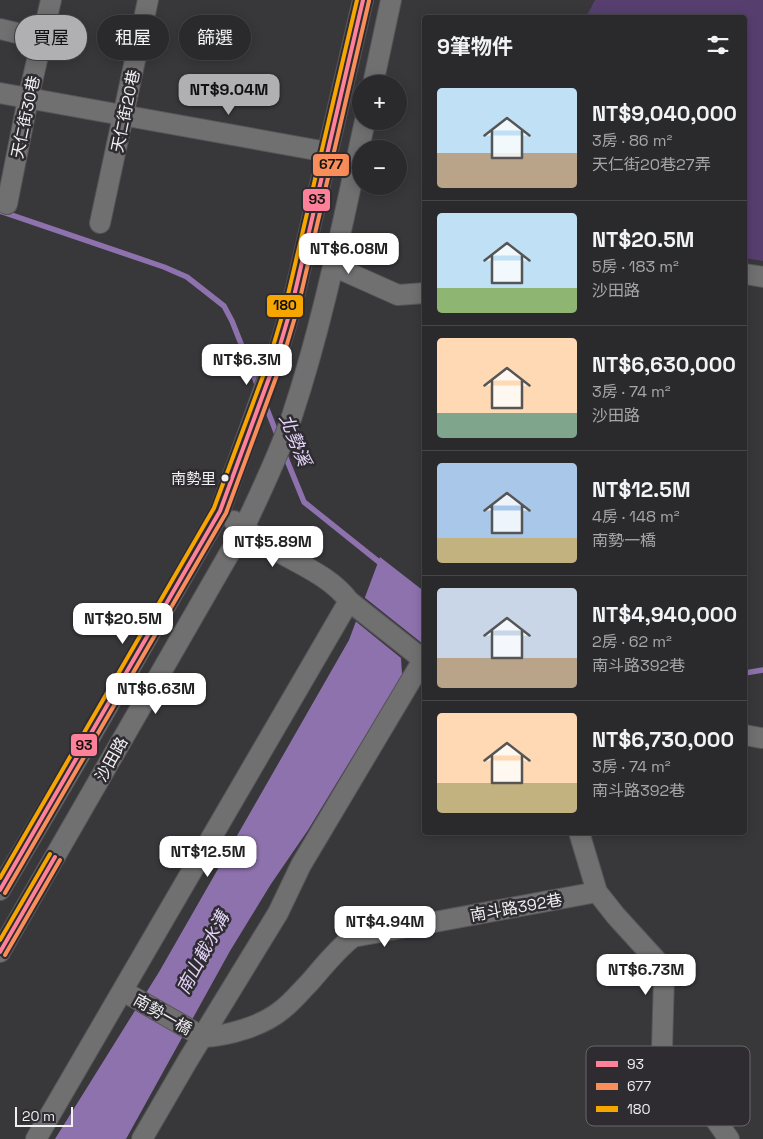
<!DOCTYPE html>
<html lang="zh-TW">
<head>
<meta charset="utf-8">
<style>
	:root { --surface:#2a292c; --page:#323134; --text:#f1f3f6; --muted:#a5a6a9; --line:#464548; --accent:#b0afb2 }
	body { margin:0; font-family:"Space Grotesk","Noto Sans TC",sans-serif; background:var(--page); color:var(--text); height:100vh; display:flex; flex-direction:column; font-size:19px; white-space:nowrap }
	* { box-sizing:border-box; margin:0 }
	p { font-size:16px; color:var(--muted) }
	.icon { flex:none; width:28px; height:28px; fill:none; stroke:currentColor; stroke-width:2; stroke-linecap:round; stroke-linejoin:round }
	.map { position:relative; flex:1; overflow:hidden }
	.panel { position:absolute; left:422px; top:15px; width:325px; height:820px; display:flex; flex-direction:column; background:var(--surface); border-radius:5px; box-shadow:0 2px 12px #0003,0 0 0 1px var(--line) }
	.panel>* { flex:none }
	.hud { position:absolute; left:15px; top:15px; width:332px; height:45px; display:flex; gap:10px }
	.buttons { position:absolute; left:352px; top:75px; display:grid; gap:10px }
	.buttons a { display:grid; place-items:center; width:55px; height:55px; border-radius:50%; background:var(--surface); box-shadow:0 2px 12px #0003,0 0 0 1px var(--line); font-size:25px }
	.scale { position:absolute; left:15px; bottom:12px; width:58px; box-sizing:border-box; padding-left:5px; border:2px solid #f0eff2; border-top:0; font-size:14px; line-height:18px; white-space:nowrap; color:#f0eff2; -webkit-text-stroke:4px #2e2c31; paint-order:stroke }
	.price { position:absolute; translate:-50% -42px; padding:0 11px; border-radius:10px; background:#fff; color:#222; font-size:16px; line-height:32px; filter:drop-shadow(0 1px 2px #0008) }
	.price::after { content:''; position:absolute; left:50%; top:30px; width:15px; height:11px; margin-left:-8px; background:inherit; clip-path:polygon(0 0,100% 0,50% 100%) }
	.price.selected { background:var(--accent); color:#111 }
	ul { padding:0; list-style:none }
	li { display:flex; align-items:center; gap:15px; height:125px; padding:0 15px }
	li+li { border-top:1px solid var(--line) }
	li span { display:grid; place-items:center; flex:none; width:140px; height:100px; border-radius:5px; color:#555 }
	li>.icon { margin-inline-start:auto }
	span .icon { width:60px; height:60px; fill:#fffc; stroke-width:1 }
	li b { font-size:21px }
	h2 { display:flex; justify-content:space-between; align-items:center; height:60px; padding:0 15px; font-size:21px }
	.chip { padding:0 18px; border-radius:22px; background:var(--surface); box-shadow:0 2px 12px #0003,0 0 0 1px var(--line); font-size:18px; line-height:45px }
	.chip.selected { background:var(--accent); color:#111 }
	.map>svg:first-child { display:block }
	.green { fill:#563f6f }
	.water { fill:#8e72ad }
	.pier { fill:#38373a }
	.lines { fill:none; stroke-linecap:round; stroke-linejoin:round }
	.stream { stroke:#8e72ad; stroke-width:5.5 }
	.minor-casing { stroke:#565558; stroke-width:22 }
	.minor { stroke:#707071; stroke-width:20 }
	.bus-1-casing { stroke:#2e2c31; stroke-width:8 }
	.bus-2-casing { stroke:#2e2c31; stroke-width:8 }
	.bus-3-casing { stroke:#2e2c31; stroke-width:8 }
	.bus-1 { stroke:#ff8098; stroke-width:4 }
	.bus-2 { stroke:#fa8e5a; stroke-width:4 }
	.bus-3 { stroke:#f7a600; stroke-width:4 }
	.bus-dot { fill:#f0eff2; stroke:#2e2c31; stroke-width:2 }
	.labels { text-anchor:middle; stroke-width:5; stroke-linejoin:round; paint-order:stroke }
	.bus-label { font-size:15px; fill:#f0eff2; stroke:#2e2c31; text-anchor:end }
	.street-label { font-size:16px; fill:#f0eff2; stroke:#2e2c31 }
	.water-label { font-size:18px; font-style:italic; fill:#e4d3f8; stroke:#2e2c31 }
	.key { fill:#2e2c31; stroke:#68666b; stroke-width:1 }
	.key-label { font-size:14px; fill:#f0eff2 }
	.line-badge { stroke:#2e2c31; stroke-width:2 }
	.pale-badge-label { font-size:14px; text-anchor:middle; font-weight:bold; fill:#111 }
</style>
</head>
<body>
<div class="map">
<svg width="763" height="1139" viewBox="0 0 763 1139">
	<rect width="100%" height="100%" fill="#38373a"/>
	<polygon class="green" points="595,0 763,0 763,261 745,258 745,18 586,17"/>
	<polygon class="water" points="380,557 425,592 425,646 392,692 308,830 271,884 230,951 126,1139 55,1139 159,972 349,640"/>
	<polygon class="pier" points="364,597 423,644 402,674 401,658 354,620"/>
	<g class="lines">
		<g class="stream">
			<polyline points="0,211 164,267 187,277 224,306 232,321 259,389"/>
			<polyline points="265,404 278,437"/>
			<polyline points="284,453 304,502 384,566"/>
			<polyline points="745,673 763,670"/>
		</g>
		<defs>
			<g id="minor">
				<polyline points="0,29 42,39"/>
				<polyline points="373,84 391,0"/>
				<polyline points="0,93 327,152"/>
				<polyline points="7,204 28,99 51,0"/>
				<polyline points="100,223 148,0"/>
				<polyline points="333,266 398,295 425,293"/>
				<polyline points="745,274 763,277"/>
				<path d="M234 521C246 529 257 538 269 546 295 563 330 575 349 601L425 661"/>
				<polyline points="745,735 761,738"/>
				<polyline points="579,832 597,892 616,916 657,961 664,977 661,1085 715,1119 729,1139"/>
				<polyline points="0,890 86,744 220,511 269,375 275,362 292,305 363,0"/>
				<path d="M0 952 244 528C261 491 279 455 292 416 324 320 343 220 365 121"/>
				<path d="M123 991 203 1037C228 1036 263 1026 283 1009 293 1001 301 991 310 982 324 966 336 950 353 937L597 892"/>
				<polyline points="36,1139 349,601"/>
				<polyline points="142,1139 188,1060 278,913 301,865 423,660"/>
			</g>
		</defs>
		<use href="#minor" class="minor-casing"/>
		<use href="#minor" class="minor"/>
		<defs>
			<g id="bus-1">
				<polyline points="0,890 220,511 275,362 292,305 363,0"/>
				<polyline points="0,952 55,857"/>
			</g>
			<g id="bus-2">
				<polyline points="5,893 226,513 281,364 298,307 369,1"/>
				<polyline points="5,955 60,860"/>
			</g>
			<g id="bus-3">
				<polyline points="0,878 214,508 269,360 286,303 357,0"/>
				<polyline points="0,940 50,854"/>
			</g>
		</defs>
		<use href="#bus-1" class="bus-1-casing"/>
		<use href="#bus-2" class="bus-2-casing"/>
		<use href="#bus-3" class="bus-3-casing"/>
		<use href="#bus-1" class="bus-1"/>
		<use href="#bus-2" class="bus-2"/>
		<use href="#bus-3" class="bus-3"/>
	</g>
	<circle class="bus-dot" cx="225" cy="478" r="4.5"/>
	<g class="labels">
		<g class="bus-label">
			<text x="216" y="484">南勢里</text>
		</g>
		<g class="street-label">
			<text transform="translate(125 111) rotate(-78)" y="6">天仁街20巷</text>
			<text transform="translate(25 117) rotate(-78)" y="6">天仁街30巷</text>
			<text transform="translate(111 759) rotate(-61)" y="6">沙田路</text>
			<text transform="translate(516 907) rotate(-10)" y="6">南斗路392巷</text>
			<text transform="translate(163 1014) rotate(30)" y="6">南勢一橋</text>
		</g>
		<g class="water-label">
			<text transform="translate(295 440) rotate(68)" y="6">北勢溪</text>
			<text transform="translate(203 953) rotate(-62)" y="6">南山截水溝</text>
		</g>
	</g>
	<rect x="586" y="1046" width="164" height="80" rx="8" class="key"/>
	<rect x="596" y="1061" width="22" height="6" fill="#ff8098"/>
	<rect x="596" y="1083" width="22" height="7" fill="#fa8e5a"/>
	<rect x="596" y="1106" width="22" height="6" fill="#f7a600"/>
	<g class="key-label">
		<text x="627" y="1069">93</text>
		<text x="627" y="1091">677</text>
		<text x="627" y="1114">180</text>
	</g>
	<g class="line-badge">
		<rect x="312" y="153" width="38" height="24" rx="5" fill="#fa8e5a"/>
		<rect x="302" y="188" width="29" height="24" rx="5" fill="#ff8098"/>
		<rect x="266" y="294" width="38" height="24" rx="5" fill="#f7a600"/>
		<rect x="70" y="733" width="28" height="24" rx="5" fill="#ff8098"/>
	</g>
	<g class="pale-badge-label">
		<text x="331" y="169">677</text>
		<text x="317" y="204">93</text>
		<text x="285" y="310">180</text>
		<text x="84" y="750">93</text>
	</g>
</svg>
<div class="buttons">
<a>+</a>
<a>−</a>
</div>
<div class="scale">20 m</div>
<b class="price selected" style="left:229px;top:116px">NT$9.04M</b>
<b class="price" style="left:349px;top:275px">NT$6.08M</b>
<b class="price" style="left:247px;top:386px">NT$6.3M</b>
<b class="price" style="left:273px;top:568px">NT$5.89M</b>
<b class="price" style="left:123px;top:645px">NT$20.5M</b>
<b class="price" style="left:156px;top:715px">NT$6.63M</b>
<b class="price" style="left:208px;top:878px">NT$12.5M</b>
<b class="price" style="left:385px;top:948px">NT$4.94M</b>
<b class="price" style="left:646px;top:996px">NT$6.73M</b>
<div class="hud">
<a class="chip selected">買屋</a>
<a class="chip">租屋</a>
<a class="chip">篩選</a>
</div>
<section class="panel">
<h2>9筆物件<svg class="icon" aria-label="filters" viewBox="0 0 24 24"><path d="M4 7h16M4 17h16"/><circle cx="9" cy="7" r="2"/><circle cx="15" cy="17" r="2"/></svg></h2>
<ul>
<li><span style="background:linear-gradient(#bfe0f5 65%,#b9a48a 0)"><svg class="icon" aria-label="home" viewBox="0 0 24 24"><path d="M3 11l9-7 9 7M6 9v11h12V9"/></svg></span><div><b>NT$9,040,000</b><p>3房 · 86 m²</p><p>天仁街20巷27弄</p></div></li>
<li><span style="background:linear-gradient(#bfe0f5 75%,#8fb573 0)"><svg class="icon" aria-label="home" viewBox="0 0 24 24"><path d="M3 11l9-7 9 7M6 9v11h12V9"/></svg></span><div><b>NT$20.5M</b><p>5房 · 183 m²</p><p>沙田路</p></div></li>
<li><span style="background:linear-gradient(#ffd9b3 75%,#7fa58c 0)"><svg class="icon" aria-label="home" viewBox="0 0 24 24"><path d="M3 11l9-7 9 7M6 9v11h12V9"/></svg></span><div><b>NT$6,630,000</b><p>3房 · 74 m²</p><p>沙田路</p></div></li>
<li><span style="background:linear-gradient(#a9c7e8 75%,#c2b280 0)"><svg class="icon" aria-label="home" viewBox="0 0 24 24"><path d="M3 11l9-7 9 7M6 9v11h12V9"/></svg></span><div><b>NT$12.5M</b><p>4房 · 148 m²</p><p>南勢一橋</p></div></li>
<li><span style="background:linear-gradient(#c9d6e8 70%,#b9a48a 0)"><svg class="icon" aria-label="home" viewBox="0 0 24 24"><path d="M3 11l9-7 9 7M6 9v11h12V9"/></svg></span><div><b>NT$4,940,000</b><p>2房 · 62 m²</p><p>南斗路392巷</p></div></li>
<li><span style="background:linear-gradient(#ffd9b3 70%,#c2b280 0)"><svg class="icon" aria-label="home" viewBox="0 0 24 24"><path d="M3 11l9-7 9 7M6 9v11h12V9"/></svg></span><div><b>NT$6,730,000</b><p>3房 · 74 m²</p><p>南斗路392巷</p></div></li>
</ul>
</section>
</div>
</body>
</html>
